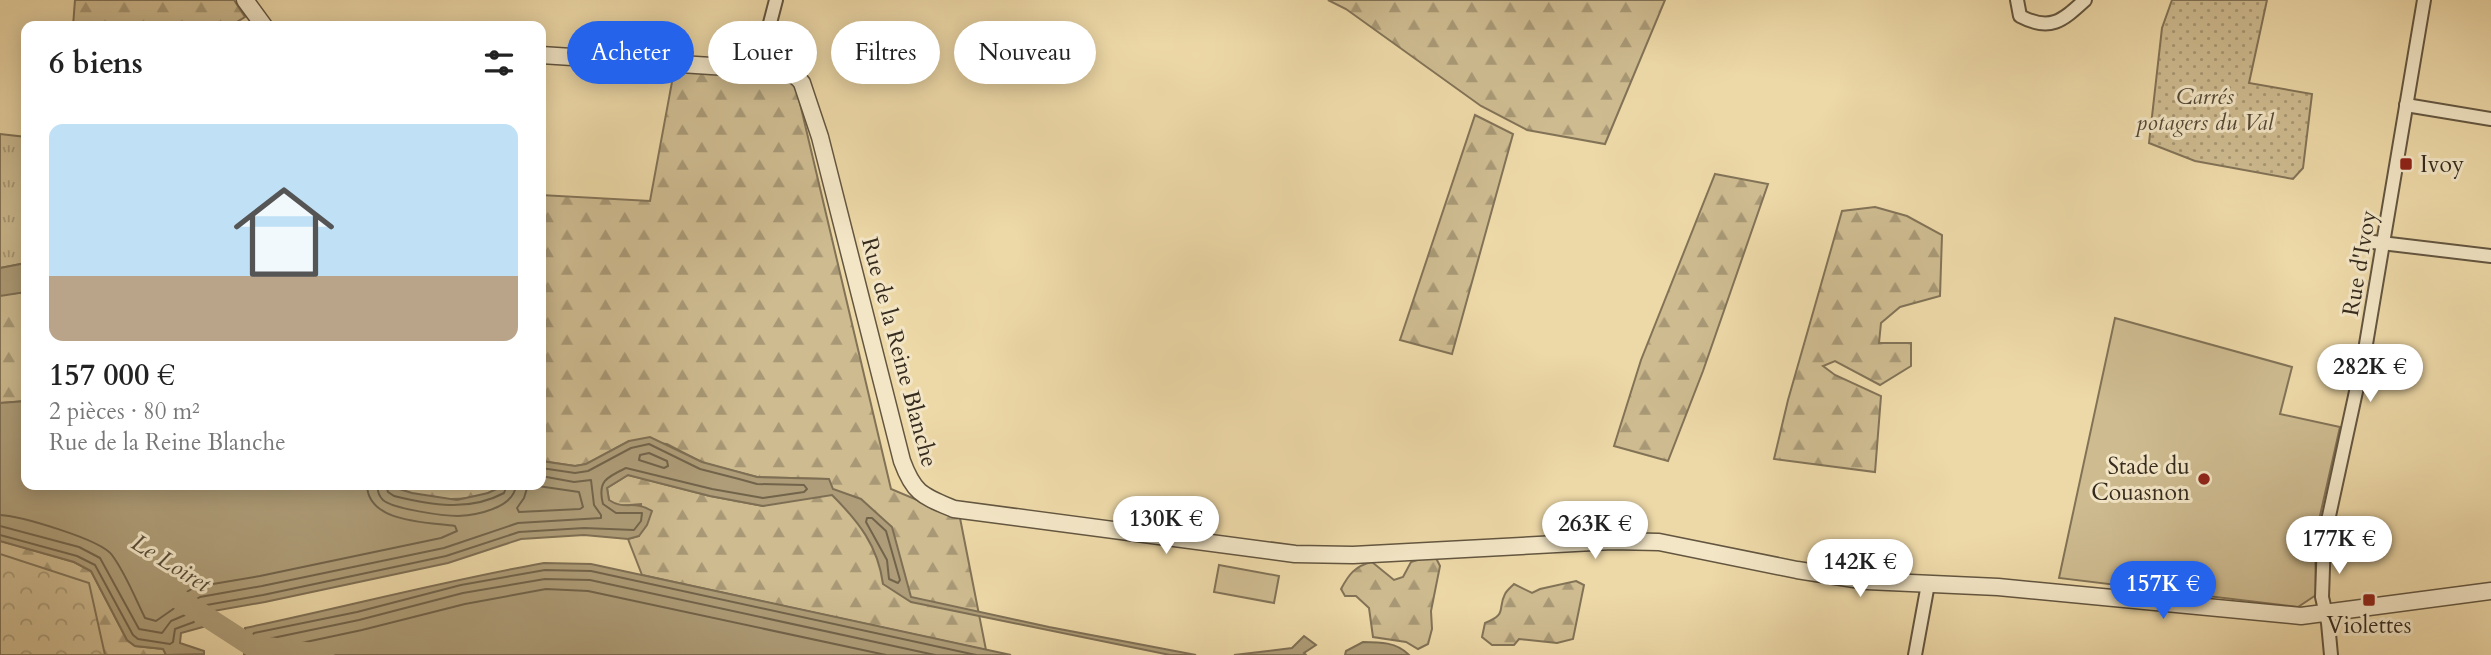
<!DOCTYPE html>
<html lang="fr">
<head>
<meta charset="utf-8">
<style>
	:root { --surface:#fff; --page:#f2f2f2; --text:#222; --muted:#767676; --accent:#2563eb }
	body { margin:0; font-family:Cardo,serif; background:var(--page); color:var(--text); height:100vh; display:flex; flex-direction:column; font-size:26px; white-space:nowrap }
	* { box-sizing:border-box; margin:0 }
	p { font-size:23px; color:var(--muted) }
	.icon { flex:none; width:38px; height:38px; fill:none; stroke:currentColor; stroke-width:2; stroke-linecap:round; stroke-linejoin:round }
	.map { position:relative; flex:1; overflow:hidden }
	.drawer { position:absolute; left:21px; top:21px; width:525px; height:469px; display:flex; flex-direction:column; background:var(--surface); border-radius:14px; box-shadow:0 4px 18px #0003 }
	.drawer>* { flex:none }
	.top-card { position:absolute; left:567px; top:21px; width:665px; height:63px; display:flex; gap:14px }
	.price { position:absolute; translate:-50% -60px; padding:0 16px; border-radius:24px; background:#fff; color:#222; font-size:23px; line-height:46px; filter:drop-shadow(0 2px 4px #0008) }
	.price::after { content:''; position:absolute; left:50%; top:42px; width:21px; height:16px; margin-left:-10px; background:inherit; clip-path:polygon(0 0,100% 0,50% 100%) }
	.price.selected { background:var(--accent); color:#fff }
	ul { padding:0; list-style:none }
	li { display:grid; align-content:center; gap:14px; height:371px; padding:0 28px }
	li span { display:grid; place-items:center; height:217px; border-radius:14px; color:#555 }
	li>.icon { margin-inline-start:auto }
	span .icon { width:126px; height:126px; fill:#fffc; stroke-width:1 }
	li b { font-size:30px }
	h2 { display:flex; justify-content:space-between; align-items:center; height:84px; padding:0 28px; font-size:30px }
	.pill { padding:0 24px; border-radius:32px; background:var(--surface); box-shadow:0 4px 18px #0003; font-size:24px; line-height:63px }
	.pill.selected { background:var(--accent); color:#fff }
	.map>svg:first-child { display:block }
	.grass { fill:url(#grass-tufts); stroke:#827357; stroke-width:2 }
	.forest { fill:url(#forest-firs); stroke:#827357; stroke-width:2 }
	.park { fill:url(#park-crowns); stroke:#827357; stroke-width:2 }
	.garden { fill:url(#garden-dots); stroke:#827357; stroke-width:2 }
	.pitch { fill:#cebb90; stroke:#827357; stroke-width:2 }
	.water { fill:#ae9d78; stroke:#7e6f54; stroke-width:2 }
	.lines { fill:none; stroke-linecap:round; stroke-linejoin:round }
	.shore { stroke:#72644b; stroke-width:2 }
	.river { stroke:#ae9d78; stroke-width:21 }
	.minor-casing { stroke:#635640; stroke-width:16 }
	.tertiary-casing { stroke:#635640; stroke-width:19 }
	.minor { stroke:#f3e6c6; stroke-width:12 }
	.tertiary { stroke:#f3e6c6; stroke-width:16 }
	.poi-dot { fill:#8f2418; stroke:#f3e6c6; stroke-width:2.5 }
	.labels { text-anchor:middle; stroke-width:6; stroke-linejoin:round; paint-order:stroke }
	.park-label { font-size:23px; font-style:italic; fill:#544835; stroke:#f3e6c6 }
	.poi-label { font-size:23px; fill:#352b1e; stroke:#f3e6c6; text-anchor:start }
	.street-label { font-size:23px; fill:#352b1e; stroke:#f3e6c6 }
	.water-label { font-size:24px; font-style:italic; fill:#594d39; stroke:#f3e6c6 }
</style>
</head>
<body>
<div class="map">
<svg width="2491" height="655" viewBox="0 0 2491 655">
	<defs>
		<pattern id="grass-tufts" width="24" height="20" patternUnits="userSpaceOnUse" patternTransform="scale(1.75)"><rect width="24" height="20" fill="#cebb90"/><path d="M3 7l-1-3M5 7V3M7 7l1-3M15 17l-1-3M17 17v-4M19 17l1-3" fill="none" stroke="#a89875"/></pattern>
		<pattern id="forest-firs" width="22" height="20" patternUnits="userSpaceOnUse" patternTransform="scale(1.75)"><rect width="22" height="20" fill="#cebb90"/><path d="M5 1l3.5 6h-7zM16 11l3.5 6h-7z" fill="#a89875"/></pattern>
		<pattern id="park-crowns" width="20" height="18" patternUnits="userSpaceOnUse" patternTransform="scale(1.75)"><rect width="20" height="18" fill="#cebb90"/><path d="M2 6a3 3 0 1 1 6 0M12 15a3 3 0 1 1 6 0" fill="none" stroke="#a89875"/></pattern>
		<pattern id="garden-dots" width="8" height="8" patternUnits="userSpaceOnUse" patternTransform="scale(1.75)"><rect width="8" height="8" fill="#cebb90"/><path d="M2 2h.1M6 6h.1" fill="none" stroke="#a89875" stroke-width="1.8" stroke-linecap="round"/></pattern>
	</defs>
	<rect width="100%" height="100%" fill="#edd8a7"/>
	<filter id="stains"><feTurbulence type="fractalNoise" baseFrequency=".00286" numOctaves="4"/><feColorMatrix values="0 0 0 0 .2 0 0 0 0 .09 0 0 0 0 .02 0 0 0 .5 -.17"/></filter>
	<radialGradient id="worn" r=".72"><stop offset=".6" stop-color="#630" stop-opacity="0"/><stop offset="1" stop-color="#630" stop-opacity=".3"/></radialGradient>
	<polygon class="grass" points="0,134 26,137 26,263 0,268"/>
	<g class="forest">
		<polygon points="75,0 234,0 245,17 230,26 73,26"/>
		<polygon points="1328,0 1665,0 1605,144 1527,130 1481,106 1346,9"/>
		<polygon points="674,71 794,78 891,489 960,518 986,650 642,575 628,539 639,536 641,504 617,506 609,501 607,488 628,475 710,496 763,506 828,479 757,477 703,463 667,444 629,441 587,464 575,466 541,461 541,195 650,201"/>
		<polygon points="1475,115 1513,134 1452,354 1400,340"/>
		<polygon points="1715,174 1768,184 1703,371 1668,461 1614,446 1641,360"/>
		<polygon points="1875,207 1907,216 1942,235 1940,296 1900,307 1881,323 1879,343 1911,343 1911,366 1880,385 1835,361 1823,366 1835,375 1881,396 1875,472 1774,459 1788,400 1842,211"/>
		<polygon points="26,292 26,401 0,403 0,295"/>
		<path d="M387 485H505C471 506 422 501 387 485Z"/>
		<polygon points="0,541 74,562 91,571 127,640 135,646 164,649 166,655 0,655"/>
		<path d="M1430 556 1436 558 1440 566 1431 611 1432 629 1428 644 1418 649 1406 642 1373 637 1369 608 1356 596H1345L1341 589C1349 574 1355 566 1372 562L1394 580 1403 577 1411 562Z"/>
		<path d="M1576 581 1584 585 1573 639 1557 643 1519 639 1514 645H1492L1482 637 1485 623C1508 614 1497 609 1505 594 1507 590 1511 587 1514 584L1532 593 1540 589Z"/>
	</g>
	<polygon class="park" points="0,554 89,583 105,655 0,655"/>
	<polygon class="garden" points="2172,0 2267,0 2249,83 2312,94 2303,168 2293,179 2195,161 2149,143 2162,28"/>
	<g class="pitch">
		<polygon points="2115,318 2292,367 2280,414 2340,427 2315,538 2316,595 2298,607 2059,578"/>
		<polygon points="1219,565 1279,576 1274,603 1214,592"/>
	</g>
	<g class="water">
		<polygon points="26,263 26,292 0,296 0,268"/>
		<path d="M26 401V485H387L412 493 457 500 488 493 505 485H541V461L575 466 586 464 629 441 650 437 702 462 757 477 829 479 833 489 861 499 892 527 911 597 1049 627 1196 655H1170L911 602 883 584C878 546 859 522 832 495L763 506 710 496 628 475 607 488 609 500C625 511 633 499 652 511L647 525 639 536 628 539 584 535 521 539 448 563 265 602 202 613 203 627 181 633 180 643 204 651V654L166 655 163 649 135 646 127 640 91 571 74 562 0 541V403Z"/>
		<path d="M544 563 591 564 1011 655H244L245 628C345 607 443 581 544 563Z"/>
		<polygon points="1304,636 1316,645 1304,653 1306,655 1234,655 1292,648"/>
		<path d="M1363 642C1379 642 1397 642 1409 655H1345L1346 651Z"/>
	</g>
	<g class="lines">
		<g class="shore">
			<polygon points="649,453 667,461 668,466 664,468 639,460 640,455"/>
			<path d="M377 485C378 491 378 495 383 500 393 509 444 516 458 516 477 515 514 508 516 485"/>
			<path d="M386 485 388 492 394 496C431 505 469 512 504 493L507 485"/>
			<polyline points="528,485 524,498 517,508 519,512 580,509 583,507 579,492 531,485"/>
			<path d="M0 515C20 516 100 539 112 555 126 574 135 598 145 618L156 621 176 607 185 593 195 587 260 576 441 538 457 531 455 526C427 522 368 523 367 485"/>
			<polygon points="867,518 872,518 886,531 900,580 898,583 889,579 887,560 866,522"/>
			<polyline points="0,526 79,547 100,558 139,629 162,633 171,621 185,615 190,603 200,597 262,586 444,548 518,523 601,518 601,515 594,505 591,480 574,482 541,476"/>
			<path d="M0 535 77 556 95 565 133 635 138 639 170 644 173 642 175 629 194 622 195 611 201 606 263 595 446 556 519 532 584 528 634 530 641 521 642 513H616L603 504C597 481 607 477 626 468L712 489 763 498 804 492 807 489 804 485 757 484 739 479 700 469 649 444 631 448 588 471 575 473 541 468"/>
			<polyline points="251,655 252,636 254,633 357,612 461,585 545,570 591,571 976,655"/>
			<polyline points="260,655 260,643 263,640 359,620 463,593 545,579 590,580 935,655"/>
			<polyline points="271,655 273,649 362,630 465,604 546,589 588,591 886,655"/>
		</g>
		<polyline class="river" points="179,599 250,645 324,655"/>
		<defs>
			<g id="minor">
				<path d="M2017 0 2020 16C2050 32 2062 21 2085 0"/>
				<polyline points="758,69 776,0"/>
				<polyline points="2406,105 2491,119"/>
				<polyline points="2373,242 2491,256"/>
				<polyline points="1915,655 1928,584"/>
				<polyline points="2331,655 2328,623 2322,597 2324,539 2365,350 2424,0"/>
			</g>
			<g id="tertiary">
				<polyline points="245,0 264,26"/>
				<path d="M541 55 758 69C774 71 793 69 802 83L820 137 902 461C914 494 923 496 954 509L1295 554 1353 555 1612 541 1659 542 1797 570 1867 581 1998 587 2301 616 2491 591"/>
			</g>
		</defs>
		<use href="#minor" class="minor-casing"/>
		<use href="#tertiary" class="tertiary-casing"/>
		<use href="#minor" class="minor"/>
		<use href="#tertiary" class="tertiary"/>
	</g>
	<g class="poi-dot">
		<rect x="2399" y="157" width="14" height="14" rx="3.5"/>
		<circle cx="2204" cy="479" r="7"/>
		<rect x="2362" y="593" width="14" height="14" rx="3.5"/>
	</g>
	<g class="labels">
		<g class="park-label">
			<text x="2205" y="104">Carrés<tspan x="2205" dy="26">potagers du Val</tspan></text>
		</g>
		<g class="poi-label">
			<text x="2420" y="172">Ivoy</text>
			<text x="2190" y="474" text-anchor="end">Stade du<tspan x="2190" dy="26">Couasnon</tspan></text>
			<text x="2369" y="633" text-anchor="middle">Violettes</text>
		</g>
		<g class="street-label">
			<text transform="translate(2359 263) rotate(-80)" y="8">Rue d'Ivoy</text>
			<text transform="translate(900 352) rotate(75)" y="8">Rue de la Reine Blanche</text>
		</g>
		<g class="water-label">
			<text transform="translate(171 563) rotate(32)" y="8">Le Loiret</text>
		</g>
	</g>
	<rect width="100%" height="100%" filter="url(#stains)"/>
	<rect width="100%" height="100%" fill="url(#worn)"/>
</svg>
<b class="price" style="left:2370px;top:404px">282K €</b>
<b class="price" style="left:1166px;top:556px">130K €</b>
<b class="price" style="left:1595px;top:561px">263K €</b>
<b class="price" style="left:2339px;top:576px">177K €</b>
<b class="price" style="left:1860px;top:599px">142K €</b>
<b class="price selected" style="left:2163px;top:621px">157K €</b>
<div class="top-card">
<a class="pill selected">Acheter</a>
<a class="pill">Louer</a>
<a class="pill">Filtres</a>
<a class="pill">Nouveau</a>
</div>
<section class="drawer">
<h2>6 biens<svg class="icon" aria-label="filters" viewBox="0 0 24 24"><path d="M4 7h16M4 17h16"/><circle cx="9" cy="7" r="2"/><circle cx="15" cy="17" r="2"/></svg></h2>
<ul>
<li><span style="background:linear-gradient(#bfe0f5 70%,#b9a48a 0)"><svg class="icon" aria-label="home" viewBox="0 0 24 24"><path d="M3 11l9-7 9 7M6 9v11h12V9"/></svg></span><div><b>157 000 €</b><p>2 pièces · 80 m²</p><p>Rue de la Reine Blanche</p></div></li>
</ul>
</section>
</div>
</body>
</html>
